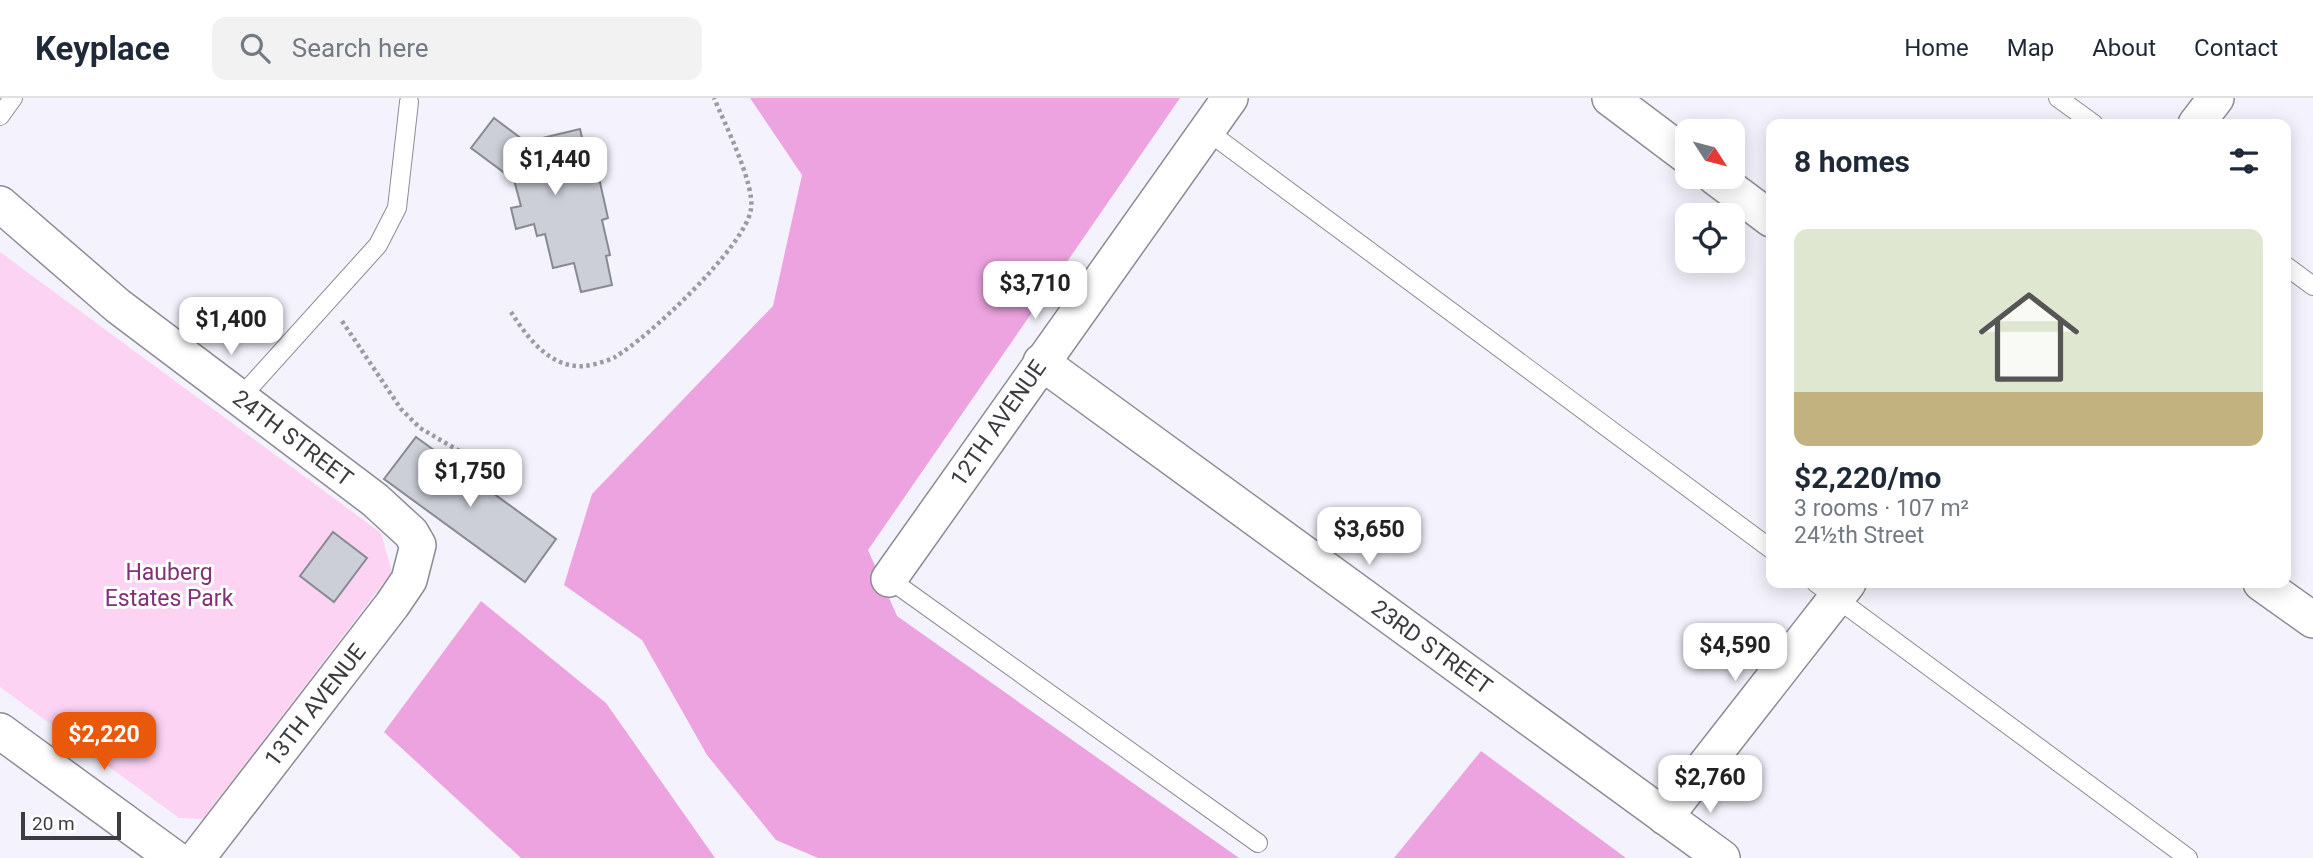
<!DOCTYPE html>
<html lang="en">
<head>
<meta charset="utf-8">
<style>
	:root { --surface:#fff; --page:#f2f2f3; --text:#1f2937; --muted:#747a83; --line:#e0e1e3; --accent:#ea580c }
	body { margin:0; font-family:Roboto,sans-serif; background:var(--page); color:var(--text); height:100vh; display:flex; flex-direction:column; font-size:26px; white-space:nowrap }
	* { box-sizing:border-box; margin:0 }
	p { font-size:23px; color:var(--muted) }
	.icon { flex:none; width:38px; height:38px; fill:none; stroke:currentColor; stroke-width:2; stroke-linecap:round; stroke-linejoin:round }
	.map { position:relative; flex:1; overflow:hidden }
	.panel { position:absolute; left:1766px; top:21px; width:525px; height:469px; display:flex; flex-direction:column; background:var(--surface); border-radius:14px; box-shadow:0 4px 18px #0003 }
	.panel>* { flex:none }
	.needle { width:46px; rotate:126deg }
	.fabs { position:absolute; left:1675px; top:21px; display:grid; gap:14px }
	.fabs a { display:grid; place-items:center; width:70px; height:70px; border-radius:14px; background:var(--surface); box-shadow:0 4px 18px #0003; font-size:35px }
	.scale { position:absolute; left:21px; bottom:18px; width:100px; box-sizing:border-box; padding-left:7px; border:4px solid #3c3c40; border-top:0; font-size:19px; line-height:24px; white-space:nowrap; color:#3c3c40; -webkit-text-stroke:5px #fff; paint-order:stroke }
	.price { position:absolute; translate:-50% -60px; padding:0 16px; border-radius:14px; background:#fff; color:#222; font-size:23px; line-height:46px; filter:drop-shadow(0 2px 4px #0008) }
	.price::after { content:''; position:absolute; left:50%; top:42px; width:21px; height:16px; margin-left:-10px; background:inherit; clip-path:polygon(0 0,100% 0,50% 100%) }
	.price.selected { background:var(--accent); color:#fff }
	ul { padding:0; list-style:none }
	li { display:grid; align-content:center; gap:14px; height:371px; padding:0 28px }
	li span { display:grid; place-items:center; height:217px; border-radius:14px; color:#555 }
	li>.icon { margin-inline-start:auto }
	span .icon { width:126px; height:126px; fill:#fffc; stroke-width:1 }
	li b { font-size:30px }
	h2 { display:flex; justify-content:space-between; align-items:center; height:84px; padding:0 28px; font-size:30px }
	header { display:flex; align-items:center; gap:42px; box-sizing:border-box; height:98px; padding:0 35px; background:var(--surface); border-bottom:2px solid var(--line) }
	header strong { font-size:33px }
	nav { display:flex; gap:38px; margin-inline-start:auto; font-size:24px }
	.search { width:490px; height:63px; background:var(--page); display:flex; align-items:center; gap:18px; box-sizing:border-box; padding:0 24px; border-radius:14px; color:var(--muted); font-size:26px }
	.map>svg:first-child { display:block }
	.green { fill:#fcd3f3 }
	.forest { fill:#eda3df }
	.building { fill:#cccfd8; stroke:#888a93; stroke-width:2 }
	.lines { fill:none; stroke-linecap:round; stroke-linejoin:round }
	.service-casing { stroke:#8c8b94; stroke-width:20 }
	.minor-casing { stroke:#8c8b94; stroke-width:38 }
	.path { stroke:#9c9ba2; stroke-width:4.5; stroke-dasharray:3.5 3.5; stroke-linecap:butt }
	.service { stroke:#fff; stroke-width:18 }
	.minor { stroke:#fff; stroke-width:35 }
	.labels { text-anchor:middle; stroke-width:6; stroke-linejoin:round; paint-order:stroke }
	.street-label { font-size:23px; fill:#3c3c40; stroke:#fff }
	.park-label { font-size:23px; fill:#843078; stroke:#fff }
</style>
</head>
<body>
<header>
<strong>Keyplace</strong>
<div class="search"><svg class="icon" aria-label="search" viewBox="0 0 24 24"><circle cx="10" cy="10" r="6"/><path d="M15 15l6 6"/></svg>Search here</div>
<nav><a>Home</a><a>Map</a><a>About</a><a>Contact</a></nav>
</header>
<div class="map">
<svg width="2313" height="760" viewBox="0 0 2313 760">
	<rect width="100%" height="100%" fill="#f4f2fc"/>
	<polygon class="green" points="0,154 381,435 392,474 203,721 179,720 0,589"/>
	<g class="forest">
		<polygon points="750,0 1180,0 868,452 897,518 1239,760 818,760 776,742 707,657 642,542 564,487 592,396 773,208 802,77"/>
		<polygon points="481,503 606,605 715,760 521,760 384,634"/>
		<polygon points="1481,653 1626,760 1394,760"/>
	</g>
	<g class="building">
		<polygon points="494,20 526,44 580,31 592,82 599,80 608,120 602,122 610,157 606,158 612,187 581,194 574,165 553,170 545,136 537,138 534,126 516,131 511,110 521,108 514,82 471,50"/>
		<polygon points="416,339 556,441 525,484 384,381"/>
		<polygon points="333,434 367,460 334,504 300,478"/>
	</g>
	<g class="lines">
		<defs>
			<g id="service">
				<polyline points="2058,0 2094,26"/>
				<polyline points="0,18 13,0"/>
				<polyline points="1206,32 1771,451"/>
				<polyline points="2286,168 2313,188"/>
				<polyline points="240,300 378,147 397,110 409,4"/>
				<polyline points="889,481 1258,745"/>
				<polyline points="1816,485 2188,760"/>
			</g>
			<g id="minor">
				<polyline points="1610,0 1687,58"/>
				<polyline points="2196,26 2216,0"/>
				<polyline points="1715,79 1771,121"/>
				<polyline points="0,106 118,208 375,402 411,435 418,447 409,482 392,507 197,760"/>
				<polyline points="1041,264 1722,760"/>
				<polyline points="889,481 1230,0"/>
				<polyline points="2261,485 2313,522"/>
				<polyline points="0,633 174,760"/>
				<polyline points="1665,719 1848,485"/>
			</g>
		</defs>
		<use href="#service" class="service-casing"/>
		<use href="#minor" class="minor-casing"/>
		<g class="path">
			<path d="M511 214C527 239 550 271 585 268 593 267 608 263 615 259 648 240 746 148 751 111 755 86 724 24 714 0"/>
			<polyline points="342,223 401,311 420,330 521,389"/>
		</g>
		<use href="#service" class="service"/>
		<use href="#minor" class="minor"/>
	</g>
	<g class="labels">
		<g class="street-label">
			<text transform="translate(998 325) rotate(-55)" y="8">12TH AVENUE</text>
			<text transform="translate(293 340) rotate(37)" y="8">24TH STREET</text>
			<text transform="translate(1432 549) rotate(36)" y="8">23RD STREET</text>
			<text transform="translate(315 607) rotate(-52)" y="8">13TH AVENUE</text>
		</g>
		<g class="park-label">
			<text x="169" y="482">Hauberg<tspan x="169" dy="26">Estates Park</tspan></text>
		</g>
	</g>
</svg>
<div class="fabs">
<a><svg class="needle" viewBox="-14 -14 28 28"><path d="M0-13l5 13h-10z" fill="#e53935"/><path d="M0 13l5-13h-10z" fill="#747a83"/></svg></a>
<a><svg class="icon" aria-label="locate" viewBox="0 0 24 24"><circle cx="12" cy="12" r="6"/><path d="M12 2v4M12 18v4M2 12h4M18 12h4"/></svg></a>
</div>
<div class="scale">20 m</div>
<b class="price" style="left:555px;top:99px">$1,440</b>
<b class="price" style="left:1035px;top:223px">$3,710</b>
<b class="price" style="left:231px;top:259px">$1,400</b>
<b class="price" style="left:470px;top:411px">$1,750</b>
<b class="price" style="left:1369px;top:469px">$3,650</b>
<b class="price" style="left:1735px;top:585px">$4,590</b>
<b class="price selected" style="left:104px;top:674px">$2,220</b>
<b class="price" style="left:1710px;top:717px">$2,760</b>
<section class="panel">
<h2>8 homes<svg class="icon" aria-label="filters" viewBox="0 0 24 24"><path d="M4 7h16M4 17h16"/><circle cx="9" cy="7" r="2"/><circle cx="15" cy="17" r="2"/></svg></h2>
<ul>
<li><span style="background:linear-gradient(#dfe7d0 75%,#c2b280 0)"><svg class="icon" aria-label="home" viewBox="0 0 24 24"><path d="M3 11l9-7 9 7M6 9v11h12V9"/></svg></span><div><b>$2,220/mo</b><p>3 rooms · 107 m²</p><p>24½th Street</p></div></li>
</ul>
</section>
</div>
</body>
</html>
